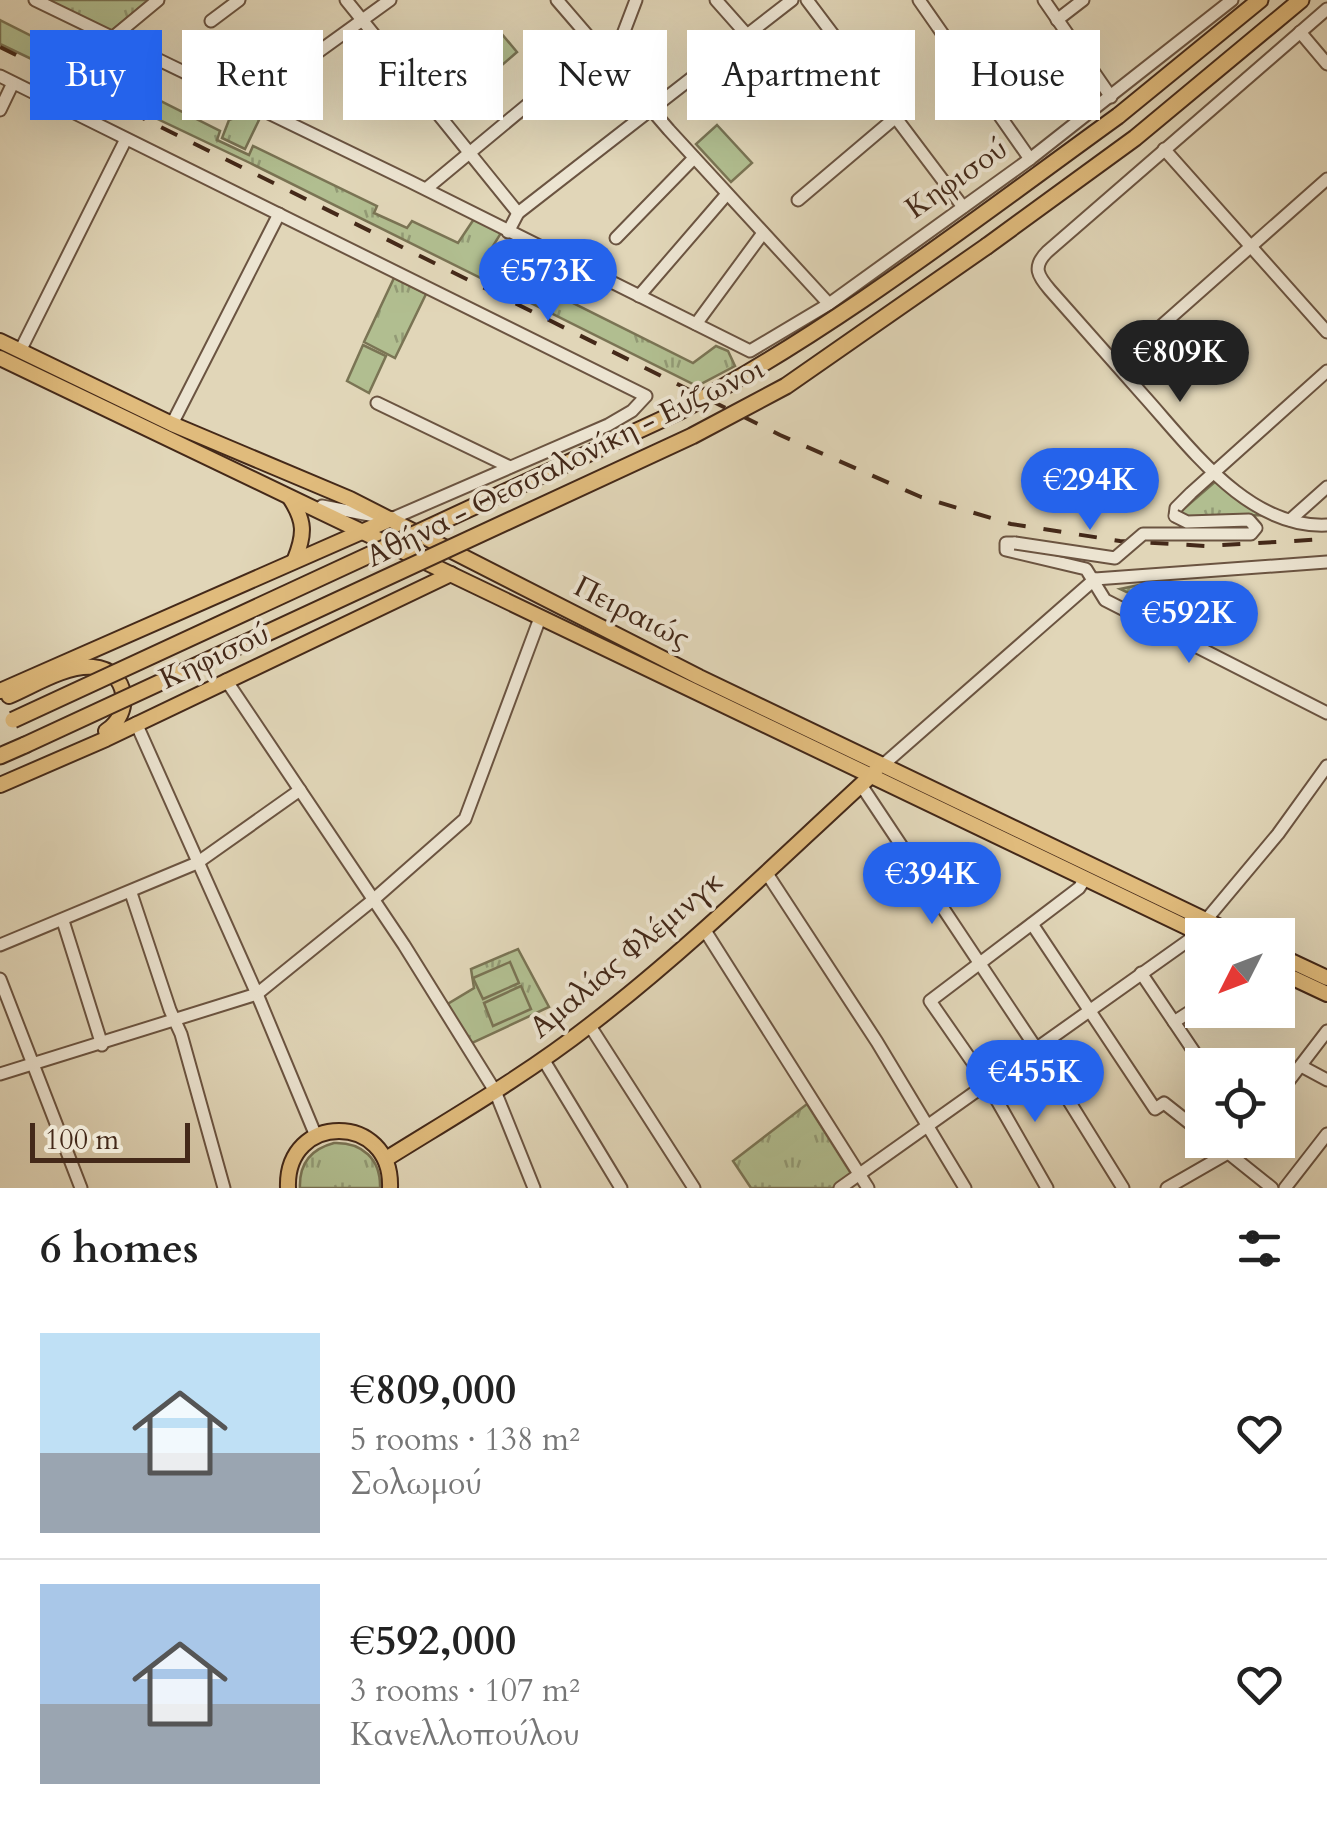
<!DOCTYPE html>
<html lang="en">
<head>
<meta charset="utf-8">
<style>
	:root { --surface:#fff; --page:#f2f2f2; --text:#222; --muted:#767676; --line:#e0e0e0; --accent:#2563eb }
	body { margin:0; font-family:Cardo,serif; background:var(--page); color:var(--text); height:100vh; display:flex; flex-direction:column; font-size:38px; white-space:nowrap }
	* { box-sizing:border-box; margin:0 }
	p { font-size:32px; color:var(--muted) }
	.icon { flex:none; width:55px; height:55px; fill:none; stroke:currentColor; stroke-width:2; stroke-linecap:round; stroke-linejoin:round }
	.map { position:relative; height:1188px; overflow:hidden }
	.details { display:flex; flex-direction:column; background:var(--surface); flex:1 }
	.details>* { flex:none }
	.hud { position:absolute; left:30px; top:30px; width:1268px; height:90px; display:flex; gap:20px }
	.needle { width:65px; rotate:228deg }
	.controls { position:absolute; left:1185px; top:918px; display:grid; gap:20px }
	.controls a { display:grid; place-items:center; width:110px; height:110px; border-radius:0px; background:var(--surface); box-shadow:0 10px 40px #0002; font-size:50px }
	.scale { position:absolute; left:30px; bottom:25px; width:160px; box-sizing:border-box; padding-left:10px; border:5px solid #442919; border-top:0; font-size:28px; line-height:35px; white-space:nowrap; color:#442919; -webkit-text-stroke:8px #ece4d1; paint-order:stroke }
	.price { position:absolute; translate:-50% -85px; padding:0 22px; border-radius:35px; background:var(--accent); color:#fff; font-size:32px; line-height:65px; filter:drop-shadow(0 2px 5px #0008) }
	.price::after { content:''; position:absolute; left:50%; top:60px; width:30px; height:22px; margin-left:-15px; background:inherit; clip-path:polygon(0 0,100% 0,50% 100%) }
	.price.selected { background:#222; color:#fff }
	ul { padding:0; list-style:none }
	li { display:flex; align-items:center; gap:30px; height:250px; padding:0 40px }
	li+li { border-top:2px solid var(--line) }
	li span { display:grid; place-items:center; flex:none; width:280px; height:200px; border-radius:0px; color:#555 }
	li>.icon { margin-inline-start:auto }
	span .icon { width:120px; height:120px; fill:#fffc; stroke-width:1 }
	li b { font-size:42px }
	h2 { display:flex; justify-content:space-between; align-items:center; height:120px; padding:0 40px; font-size:42px }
	.chip { padding:0 35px; border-radius:0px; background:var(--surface); box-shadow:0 10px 40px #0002; font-size:35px; line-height:90px }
	.chip.selected { background:var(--accent); color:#fff }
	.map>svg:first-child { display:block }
	.grass { fill:url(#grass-tufts); stroke:#7a7454; stroke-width:2.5 }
	.pitch { fill:#b1be90; stroke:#7a7454; stroke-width:2.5 }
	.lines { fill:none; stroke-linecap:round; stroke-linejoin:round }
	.minor-casing { stroke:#6b5441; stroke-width:15 }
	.major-casing { stroke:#442919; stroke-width:18 }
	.highway-casing { stroke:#442919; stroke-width:19 }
	.minor { stroke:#ece4d1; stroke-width:11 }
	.major { stroke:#e0bb7c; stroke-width:14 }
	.highway { stroke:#e0bb7c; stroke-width:15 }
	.rail { stroke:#442919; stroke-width:4; stroke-dasharray:18 18; stroke-linecap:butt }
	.minor-bridge-casing { stroke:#6b5441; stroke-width:15; stroke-linecap:butt }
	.highway-bridge-casing { stroke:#442919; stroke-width:19; stroke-linecap:butt }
	.minor-bridge { stroke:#ece4d1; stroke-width:11 }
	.highway-bridge { stroke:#e0bb7c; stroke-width:15 }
	.labels { text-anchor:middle; stroke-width:8; stroke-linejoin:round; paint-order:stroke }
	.street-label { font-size:30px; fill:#442919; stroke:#ece4d1 }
</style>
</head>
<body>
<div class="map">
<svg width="1327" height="1188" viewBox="0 0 1327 1188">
	<defs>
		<pattern id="grass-tufts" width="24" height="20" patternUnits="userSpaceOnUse" patternTransform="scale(2.5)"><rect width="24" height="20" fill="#b1be90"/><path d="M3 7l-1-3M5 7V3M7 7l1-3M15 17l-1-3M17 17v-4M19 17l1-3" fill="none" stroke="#929a75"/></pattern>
	</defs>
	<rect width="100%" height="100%" fill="#e1d6b8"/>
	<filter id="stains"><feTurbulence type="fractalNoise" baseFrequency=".002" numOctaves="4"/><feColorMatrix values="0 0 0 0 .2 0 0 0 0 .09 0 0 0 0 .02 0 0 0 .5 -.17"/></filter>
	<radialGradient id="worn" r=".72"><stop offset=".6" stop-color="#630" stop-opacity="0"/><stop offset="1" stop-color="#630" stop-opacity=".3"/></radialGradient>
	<g class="grass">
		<polygon points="48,0 149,0 110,32"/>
		<polygon points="0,20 220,131 217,140 249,155 253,146 377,206 374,213 407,228 412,221 458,243 474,219 501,233 485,259 693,363 716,346 728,351 735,366 697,386 250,163 0,44"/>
		<polygon points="247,113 259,120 245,149 222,138 229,120"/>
		<polygon points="394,278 426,294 395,358 364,342"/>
		<polygon points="1216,481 1267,515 1184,517 1179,513"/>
		<polygon points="1167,579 1165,610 1120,589"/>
		<polygon points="518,949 549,1007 470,1044 446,1005 474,988 471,969"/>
		<polygon points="807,1104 852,1175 835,1188 751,1188 733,1161"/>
		<path d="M334 1143C362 1142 381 1159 380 1188H300C299 1164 311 1149 334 1143Z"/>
	</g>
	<g class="pitch">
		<polygon points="501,33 517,52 487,78 471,59"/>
		<polygon points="717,125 752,163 731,182 696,144"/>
		<polygon points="363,345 386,356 369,393 347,381"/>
		<polygon points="510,962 519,983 483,999 473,978"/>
		<polygon points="521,986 531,1009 493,1026 484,1003"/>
	</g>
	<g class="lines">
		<defs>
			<g id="minor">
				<polyline points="35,0 411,182 750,351 829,304 1030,159 1232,0"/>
				<polyline points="346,0 518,213"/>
				<polyline points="557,0 669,130 829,304"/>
				<polyline points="716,0 747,35"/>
				<polyline points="807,0 963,207"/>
				<polyline points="919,0 1030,159"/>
				<polyline points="1044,0 1111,97"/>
				<path d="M1327 9 1047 252C1032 267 1038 276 1050 290 1081 325 1112 360 1143 395 1190 447 1248 529 1327 525"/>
				<polyline points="1057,20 1083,0"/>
				<polyline points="211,21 239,0"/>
				<polyline points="1300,32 1327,64"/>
				<polyline points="111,39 158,0"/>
				<polyline points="612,63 636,0"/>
				<polyline points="0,76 646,396 632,411 608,425 391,519 322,506"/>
				<polyline points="246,104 390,0"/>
				<polyline points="0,110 13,83"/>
				<polyline points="1164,149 1327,332"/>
				<polyline points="426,189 597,47"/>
				<polyline points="798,200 896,117"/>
				<polyline points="508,232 518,213 792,0"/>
				<polyline points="616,238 694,158"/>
				<polyline points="639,296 727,194"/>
				<polyline points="696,324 763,233"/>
				<polyline points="20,351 126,139"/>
				<polyline points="1117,365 1327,179"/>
				<polyline points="377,403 510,467"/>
				<polyline points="172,424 279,214"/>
				<polyline points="1175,516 1176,508 1191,493 1327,371"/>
				<polyline points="1290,520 1327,487"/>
				<polyline points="1015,543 1006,543 1006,550 1086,569 1105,600 1327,713"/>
				<polyline points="1095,579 1327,562"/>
				<polyline points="226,680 404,945 495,1091 534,1188"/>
				<polyline points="136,723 257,994 316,1136"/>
				<polyline points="883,765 1095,579"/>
				<polyline points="861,785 1036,1048 1123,1188"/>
				<polyline points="766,872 877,1042 965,1188"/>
				<polyline points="131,893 170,1010 181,1034 224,1188"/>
				<polyline points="1206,920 1278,834 1327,766"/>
				<polyline points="63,921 102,1045"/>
				<polyline points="1032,924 1155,1109 1164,1103 1202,1133"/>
				<polyline points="704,929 868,1188"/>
				<polyline points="0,945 197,863 300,790"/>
				<polyline points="1141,973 1203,1065"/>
				<polyline points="0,979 81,1188"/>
				<polyline points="1174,1022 1202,1004"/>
				<polyline points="590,1026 694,1188"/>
				<polyline points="543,1059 621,1188"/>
				<polyline points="1301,1066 1327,1080"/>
				<polyline points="0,1074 257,994 373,900 465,819 540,618"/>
				<polyline points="1278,1095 1327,1031"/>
				<polyline points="1212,1140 1272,1188"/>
				<polyline points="840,1188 1199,933"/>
				<polyline points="1047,1188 987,1083 930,1001 1079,888 1085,879"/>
				<polyline points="1167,1188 1228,1153 1242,1140"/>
				<polyline points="1285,1188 1327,1134"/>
			</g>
			<g id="major">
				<polyline points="0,341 172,424 350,499 699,677 1237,935"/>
				<polyline points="0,358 1203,935"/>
				<path d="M290 498C305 521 305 534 295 559"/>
				<polyline points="0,691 391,519"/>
				<path d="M9 696C33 686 65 665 93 667 129 670 133 714 106 731"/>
				<polyline points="0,785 106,739 451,574"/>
				<polyline points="1278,955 1327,978"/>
				<polyline points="1278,971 1327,994"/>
				<path d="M386 1159C455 1116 526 1075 590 1025 690 948 781 858 875 772"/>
				<path d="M288 1188C285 1112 393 1112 390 1188"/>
			</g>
			<g id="highway">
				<polyline points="1118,116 1260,0"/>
				<polyline points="987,246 1135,138 1301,0"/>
				<polyline points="0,756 25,745"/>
			</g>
		</defs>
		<use href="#minor" class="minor-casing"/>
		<use href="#major" class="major-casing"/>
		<use href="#highway" class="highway-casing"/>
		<use href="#minor" class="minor"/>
		<use href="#major" class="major"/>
		<use href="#highway" class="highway"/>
		<polyline class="rail" points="0,47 780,435 921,497 1011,524 1120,541 1206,546 1327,539"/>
		<defs>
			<polyline id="minor-bridge" points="1015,543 1115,558 1143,534 1251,534 1256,528 1249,520 1187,522 1175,516"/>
			<g id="highway-bridge">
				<path d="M13 720 678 412C835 329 974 220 1118 116"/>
				<polyline points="25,745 692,436 786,386 987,246"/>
			</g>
		</defs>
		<use href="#minor-bridge" class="minor-bridge-casing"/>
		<use href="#highway-bridge" class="highway-bridge-casing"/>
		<use href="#minor-bridge" class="minor-bridge"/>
		<use href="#highway-bridge" class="highway-bridge"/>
	</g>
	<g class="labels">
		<g class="street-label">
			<text transform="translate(956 178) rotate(-35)" y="10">Κηφισού</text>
			<text transform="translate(565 462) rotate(-26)" y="10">Αθήνα - Θεσσαλονίκη - Εύζωνοι</text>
			<text transform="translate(632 612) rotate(27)" y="10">Πειραιώς</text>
			<text transform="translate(214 656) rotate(-25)" y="10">Κηφισού</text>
			<text transform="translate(626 954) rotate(-40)" y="10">Αμαλίας Φλέμινγκ</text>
		</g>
	</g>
	<rect width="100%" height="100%" filter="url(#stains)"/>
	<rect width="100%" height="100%" fill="url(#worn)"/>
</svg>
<div class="controls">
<a><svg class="needle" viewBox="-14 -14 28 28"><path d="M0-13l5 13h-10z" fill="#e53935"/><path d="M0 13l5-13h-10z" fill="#767676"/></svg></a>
<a><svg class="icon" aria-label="locate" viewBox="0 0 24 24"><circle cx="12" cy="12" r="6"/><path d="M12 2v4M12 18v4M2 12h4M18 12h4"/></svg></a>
</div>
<div class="scale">100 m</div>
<b class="price" style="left:548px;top:324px">€573K</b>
<b class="price selected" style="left:1180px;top:405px">€809K</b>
<b class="price" style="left:1090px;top:533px">€294K</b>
<b class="price" style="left:1189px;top:666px">€592K</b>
<b class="price" style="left:932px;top:927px">€394K</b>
<b class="price" style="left:1035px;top:1125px">€455K</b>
<div class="hud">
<a class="chip selected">Buy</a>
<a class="chip">Rent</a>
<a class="chip">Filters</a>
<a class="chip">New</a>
<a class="chip">Apartment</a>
<a class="chip">House</a>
</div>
</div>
<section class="details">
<h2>6 homes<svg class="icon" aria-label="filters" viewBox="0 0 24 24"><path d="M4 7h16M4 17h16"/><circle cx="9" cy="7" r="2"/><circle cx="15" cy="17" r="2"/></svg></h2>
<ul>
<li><span style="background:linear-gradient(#bfe0f5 60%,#9aa5b1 0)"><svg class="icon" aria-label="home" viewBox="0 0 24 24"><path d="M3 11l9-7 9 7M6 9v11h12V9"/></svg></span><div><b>€809,000</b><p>5 rooms · 138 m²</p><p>Σολωμού</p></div><svg class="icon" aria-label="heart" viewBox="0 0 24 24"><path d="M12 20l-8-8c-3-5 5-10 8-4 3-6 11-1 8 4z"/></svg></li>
<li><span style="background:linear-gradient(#a9c7e8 60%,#9aa5b1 0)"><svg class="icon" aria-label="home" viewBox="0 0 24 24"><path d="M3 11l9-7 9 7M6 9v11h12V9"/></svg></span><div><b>€592,000</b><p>3 rooms · 107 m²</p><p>Κανελλοπούλου</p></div><svg class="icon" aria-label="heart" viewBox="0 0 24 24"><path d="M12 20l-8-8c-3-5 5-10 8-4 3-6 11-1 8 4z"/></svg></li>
</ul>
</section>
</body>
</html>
